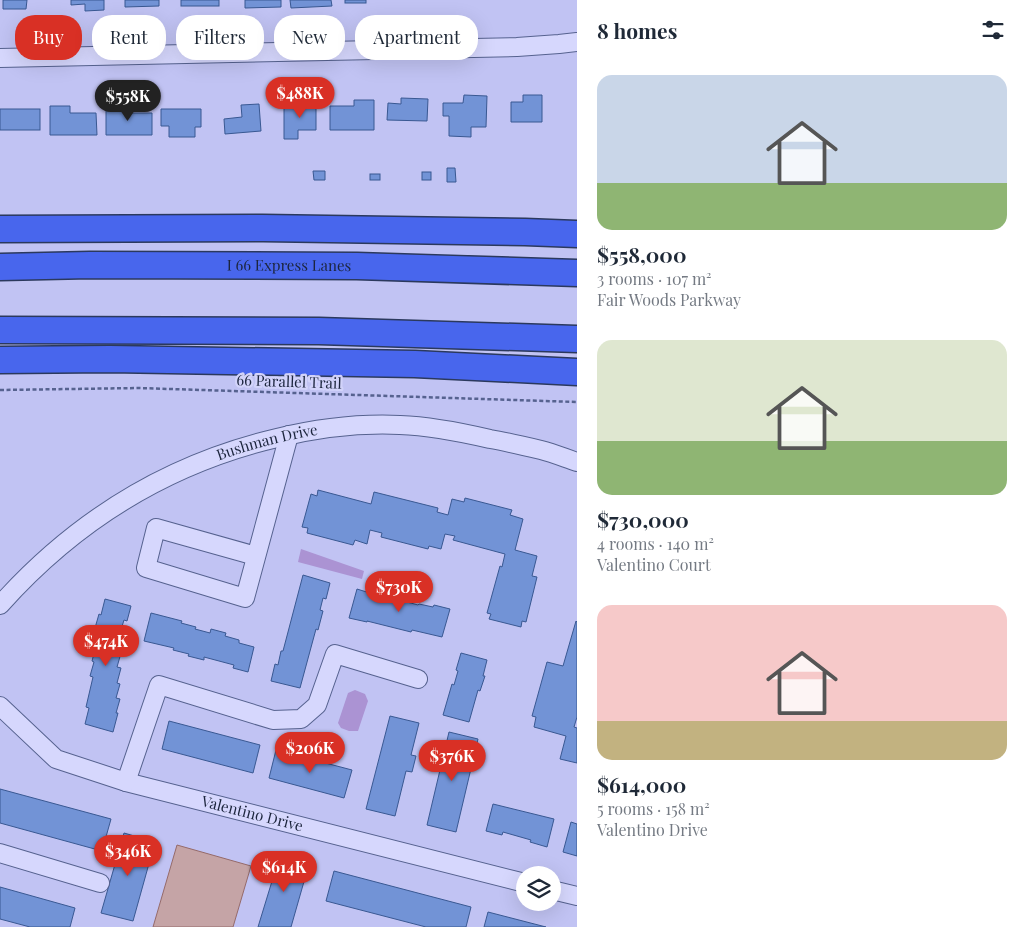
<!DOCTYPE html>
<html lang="en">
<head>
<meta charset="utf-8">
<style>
	:root { --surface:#fff; --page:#f6f6f7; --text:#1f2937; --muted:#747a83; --accent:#d93025 }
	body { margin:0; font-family:"Playfair Display",serif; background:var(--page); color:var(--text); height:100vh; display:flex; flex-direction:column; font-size:19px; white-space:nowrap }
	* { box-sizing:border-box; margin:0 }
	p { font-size:16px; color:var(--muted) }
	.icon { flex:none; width:28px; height:28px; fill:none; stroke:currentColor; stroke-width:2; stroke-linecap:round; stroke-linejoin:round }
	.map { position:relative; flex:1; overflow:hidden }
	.sheet { display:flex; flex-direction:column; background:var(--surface); width:450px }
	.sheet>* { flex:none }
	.hud { position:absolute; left:15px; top:15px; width:475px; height:45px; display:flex; gap:10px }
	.buttons { position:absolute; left:516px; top:866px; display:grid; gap:10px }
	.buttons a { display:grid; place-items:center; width:45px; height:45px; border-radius:50%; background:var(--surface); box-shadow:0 5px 20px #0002; font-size:25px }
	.price { position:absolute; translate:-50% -42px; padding:0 11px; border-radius:18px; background:var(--accent); color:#fff; font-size:16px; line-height:32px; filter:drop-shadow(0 1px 2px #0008) }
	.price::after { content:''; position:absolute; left:50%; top:30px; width:15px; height:11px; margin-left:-8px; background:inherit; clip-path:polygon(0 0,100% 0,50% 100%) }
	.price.on { background:#222; color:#fff }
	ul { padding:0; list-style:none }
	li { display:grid; align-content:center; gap:10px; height:265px; padding:0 20px }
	li span { display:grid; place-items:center; height:155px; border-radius:15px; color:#555 }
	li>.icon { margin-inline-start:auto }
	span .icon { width:90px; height:90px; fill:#fffc; stroke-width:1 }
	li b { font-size:21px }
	h2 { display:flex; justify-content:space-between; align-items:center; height:60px; padding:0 20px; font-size:21px }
	.chip { padding:0 18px; border-radius:20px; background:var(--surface); box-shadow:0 5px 20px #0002; font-size:18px; line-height:45px }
	.chip.on { background:var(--accent); color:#fff }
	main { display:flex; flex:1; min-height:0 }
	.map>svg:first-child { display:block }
	.green { fill:#ab93d3 }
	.water { fill:#c5a4a6; stroke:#956a6a }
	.building { fill:#7293d6; stroke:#395892 }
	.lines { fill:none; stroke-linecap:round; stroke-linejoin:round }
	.minor-casing { stroke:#56628f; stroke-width:20 }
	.highway-casing { stroke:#2b395d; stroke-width:29 }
	.path { stroke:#56628f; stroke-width:2.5; stroke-dasharray:4 2.5; stroke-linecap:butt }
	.minor { stroke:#d6d7fd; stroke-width:18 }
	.highway { stroke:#4866ed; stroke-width:26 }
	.labels { text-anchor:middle; stroke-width:4.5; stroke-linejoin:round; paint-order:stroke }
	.street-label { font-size:15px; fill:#1c253d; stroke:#d2d3fa }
</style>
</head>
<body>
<main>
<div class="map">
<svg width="577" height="927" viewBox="0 0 577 927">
	<rect width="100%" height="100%" fill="#c1c3f3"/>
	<g class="green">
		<polygon points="301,549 364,571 362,579 298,562"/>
		<polygon points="355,690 365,694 368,701 358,731 349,731 341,728 338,723 348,693"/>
	</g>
	<polygon class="water" points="177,845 251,866 233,927 153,927"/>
	<g class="building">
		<polygon points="3,0 27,0 26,9 3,9"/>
		<polygon points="71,0 104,0 104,10 85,11 85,4 71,5"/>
		<polygon points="125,0 159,0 159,6 125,7"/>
		<rect x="181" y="0" width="38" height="6"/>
		<polygon points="245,0 281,0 281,7 245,8"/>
		<polygon points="290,0 331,0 332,6 291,8"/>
		<rect x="345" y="0" width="21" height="3"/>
		<polygon points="464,95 487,96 486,127 471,127 471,137 449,136 449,116 443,116 443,103 463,103"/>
		<polygon points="523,95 542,95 542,122 511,122 511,102 523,102"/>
		<polygon points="401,98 428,99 427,121 387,120 388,103 401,104"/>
		<polygon points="354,100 374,100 374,130 330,130 330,106 354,106"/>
		<polygon points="316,101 316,130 298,130 298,139 284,139 284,108 298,108 298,102"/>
		<polygon points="259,104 261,131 225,134 224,119 242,117 241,105"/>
		<polygon points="50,106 70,106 70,113 96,113 97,135 50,135"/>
		<polygon points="106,107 127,107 127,113 152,113 152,135 106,135"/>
		<rect x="0" y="109" width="40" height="21"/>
		<polygon points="161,109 201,109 201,127 195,127 195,137 169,137 169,126 161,126"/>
		<polygon points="447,168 455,168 456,182 447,182"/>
		<polygon points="313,171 325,171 325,180 314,180"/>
		<rect x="422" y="172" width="9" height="8"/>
		<rect x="370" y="174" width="10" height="6"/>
		<polygon points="318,490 371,504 374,492 438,508 437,512 448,515 452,499 464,502 465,498 512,510 510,515 523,519 515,550 537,556 532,576 537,577 526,622 522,621 521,627 489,619 491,614 487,613 500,566 502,567 505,554 453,540 455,536 445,534 441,549 429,546 428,549 381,537 382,533 370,530 367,544 355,540 353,545 307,533 308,528 302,527 311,494 317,496"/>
		<polygon points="303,575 330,583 326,599 323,598 320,610 323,611 318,630 316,629 300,688 271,681 275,664 278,665 281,651 283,651"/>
		<polygon points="357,589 373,594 374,591 390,595 389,597 418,605 419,604 433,607 434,605 450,609 442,637 412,630 411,632 367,621 367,622 349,618"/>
		<polygon points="105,599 131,606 127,621 124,620 119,636 121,637 117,652 121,653 117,667 121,668 117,683 120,684 116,698 120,699 116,713 118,713 113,732 85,724 89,708 86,707 93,677 90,676 94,662 92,661 96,646 93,645 97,629 95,628 99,614 101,615"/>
		<polygon points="151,613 182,621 181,623 196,627 195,629 210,633 211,629 226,633 225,636 239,640 239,643 254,647 248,672 233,668 234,665 204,657 204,660 188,656 189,654 173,650 174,648 144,641"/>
		<polygon points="576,621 577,622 577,717 574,727 577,728 577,763 560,759 566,736 534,727 536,717 532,716 547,662 563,666"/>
		<polygon points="461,653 487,660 483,676 485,676 480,691 478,690 469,722 443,715 452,684 454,685 458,671 456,670"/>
		<polygon points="390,716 419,723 411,755 416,756 412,772 406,771 395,816 366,809"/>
		<polygon points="169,721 260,745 253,773 162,749"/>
		<polygon points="449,732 478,739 456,832 427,825"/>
		<polygon points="276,750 352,770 344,798 269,778"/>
		<polygon points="0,789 111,819 102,851 0,823"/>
		<polygon points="493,804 554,819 547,847 530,842 531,840 503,832 502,835 486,831"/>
		<polygon points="571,822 577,824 577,856 563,852"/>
		<polygon points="124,833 155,842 133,921 101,913"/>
		<polygon points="280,855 309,864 291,927 258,927"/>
		<polygon points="334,871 471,907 466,927 426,927 326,901"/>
		<polygon points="0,887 75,908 70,927 30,927 0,919"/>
		<polygon points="488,912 546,927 484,927"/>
	</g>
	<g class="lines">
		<defs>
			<g id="minor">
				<polyline points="0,58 517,47 559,44 577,42"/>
				<polyline points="256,556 156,528 146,568 245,598 289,435"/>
				<path id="s1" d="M0 605C75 521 167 464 277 438 318 428 358 423 400 425 431 426 460 432 490 439 507 442 524 446 541 450 553 453 565 458 577 462"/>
				<path id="s2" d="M0 706 56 759 126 782 525 883"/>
				<polyline points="126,782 159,685 273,720 301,719 317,705 335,654 418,679"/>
				<polyline points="0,853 100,883"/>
				<polyline points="552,890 577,896"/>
			</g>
			<g id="highway">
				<polyline points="0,229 263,228 525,232 577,234"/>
				<path id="s3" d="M0 267 90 265 357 266 577 273"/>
				<polyline points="0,330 319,331 577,339"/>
				<polyline points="0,360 110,359 415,364 577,372"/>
			</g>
		</defs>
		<use href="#minor" class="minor-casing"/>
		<use href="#highway" class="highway-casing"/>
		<polyline class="path" points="0,390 139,388 577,402"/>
		<use href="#minor" class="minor"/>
		<use href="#highway" class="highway"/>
	</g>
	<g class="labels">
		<g class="street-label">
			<text dy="5" stroke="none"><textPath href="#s3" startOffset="289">I 66 Express Lanes</textPath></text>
			<text transform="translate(289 382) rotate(2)" y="5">66 Parallel Trail</text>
			<text dy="5" stroke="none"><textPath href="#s1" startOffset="318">Bushman Drive</textPath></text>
			<text dy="5" stroke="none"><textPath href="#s2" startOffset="281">Valentino Drive</textPath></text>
		</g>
	</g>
</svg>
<div class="buttons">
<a><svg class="icon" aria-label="layers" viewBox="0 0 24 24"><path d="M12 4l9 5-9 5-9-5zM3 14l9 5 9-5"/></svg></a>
</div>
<b class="price" style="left:300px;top:119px">$488K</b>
<b class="price on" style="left:128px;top:122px">$558K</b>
<b class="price" style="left:399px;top:613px">$730K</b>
<b class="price" style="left:106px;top:667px">$474K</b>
<b class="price" style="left:310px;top:774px">$206K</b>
<b class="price" style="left:452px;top:782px">$376K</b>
<b class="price" style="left:128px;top:877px">$346K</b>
<b class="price" style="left:284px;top:893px">$614K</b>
<div class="hud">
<a class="chip on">Buy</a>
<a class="chip">Rent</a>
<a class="chip">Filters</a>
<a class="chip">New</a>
<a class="chip">Apartment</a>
</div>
</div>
<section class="sheet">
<h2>8 homes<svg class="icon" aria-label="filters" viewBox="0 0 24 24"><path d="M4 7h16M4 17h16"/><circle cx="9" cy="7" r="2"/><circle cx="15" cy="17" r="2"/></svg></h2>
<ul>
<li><span style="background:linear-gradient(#c9d6e8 70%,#8fb573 0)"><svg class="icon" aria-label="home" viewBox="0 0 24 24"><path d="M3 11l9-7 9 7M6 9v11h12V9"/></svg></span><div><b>$558,000</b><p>3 rooms · 107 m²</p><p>Fair Woods Parkway</p></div></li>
<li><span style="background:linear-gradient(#dfe7d0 65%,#8fb573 0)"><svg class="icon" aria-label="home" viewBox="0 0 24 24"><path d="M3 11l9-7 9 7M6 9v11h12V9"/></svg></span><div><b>$730,000</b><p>4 rooms · 140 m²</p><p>Valentino Court</p></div></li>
<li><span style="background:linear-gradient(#f6c9c9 75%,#c2b280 0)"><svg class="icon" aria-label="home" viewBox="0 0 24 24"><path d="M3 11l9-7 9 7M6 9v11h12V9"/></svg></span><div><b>$614,000</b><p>5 rooms · 158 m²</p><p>Valentino Drive</p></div></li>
</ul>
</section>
</main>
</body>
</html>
